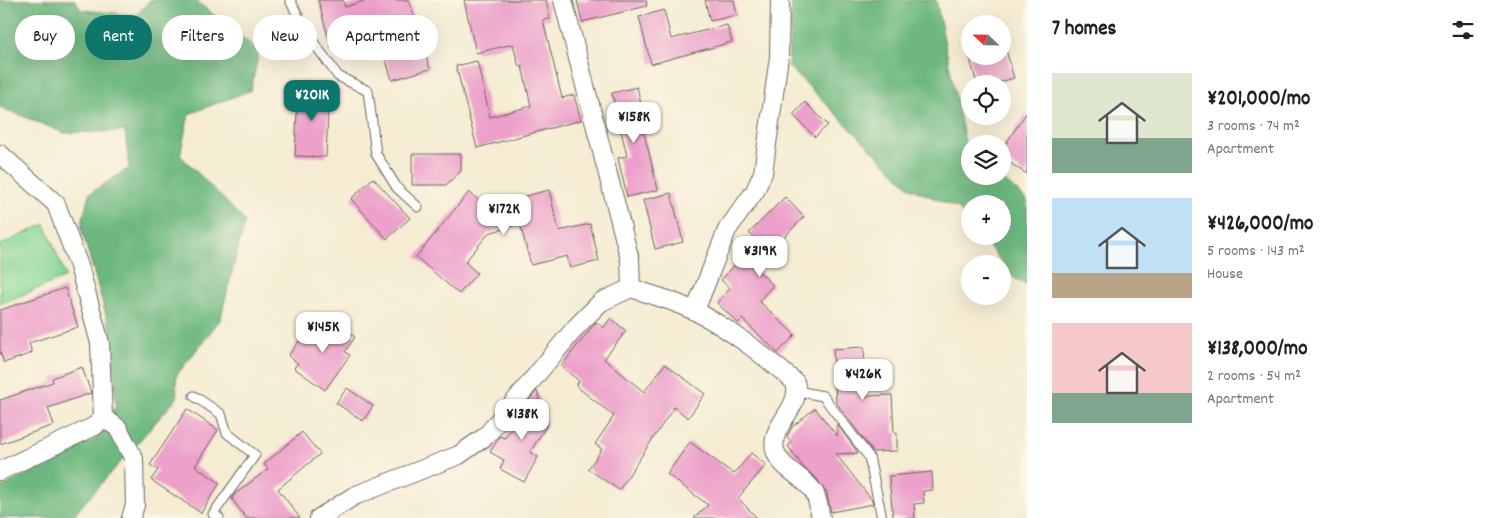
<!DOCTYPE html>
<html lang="en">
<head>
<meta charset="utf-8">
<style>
	:root { --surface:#fff; --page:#f6f6f6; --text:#222; --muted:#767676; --accent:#0f766e }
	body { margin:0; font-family:Dekko,sans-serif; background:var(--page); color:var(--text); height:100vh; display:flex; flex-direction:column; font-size:19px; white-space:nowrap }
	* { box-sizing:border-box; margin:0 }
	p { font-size:16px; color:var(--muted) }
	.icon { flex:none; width:28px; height:28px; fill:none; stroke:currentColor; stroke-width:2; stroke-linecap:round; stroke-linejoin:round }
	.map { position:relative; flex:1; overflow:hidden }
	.side { display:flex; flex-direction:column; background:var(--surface); width:475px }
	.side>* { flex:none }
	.top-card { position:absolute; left:15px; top:15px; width:475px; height:45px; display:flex; gap:10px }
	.needle { width:32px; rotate:292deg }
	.controls { position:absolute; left:961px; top:15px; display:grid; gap:10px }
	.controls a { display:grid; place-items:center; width:50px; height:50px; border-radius:50%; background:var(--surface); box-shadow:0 5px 20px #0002; font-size:25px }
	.price { position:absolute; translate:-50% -42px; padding:0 11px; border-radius:10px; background:#fff; color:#222; font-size:16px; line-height:32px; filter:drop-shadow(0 1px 2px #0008) }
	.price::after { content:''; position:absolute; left:50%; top:30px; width:15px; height:11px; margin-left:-8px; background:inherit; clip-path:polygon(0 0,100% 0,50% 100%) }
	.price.active { background:var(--accent); color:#fff }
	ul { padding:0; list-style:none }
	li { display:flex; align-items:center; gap:15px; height:125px; padding:0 25px }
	li span { display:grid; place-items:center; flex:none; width:140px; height:100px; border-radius:0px; color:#555 }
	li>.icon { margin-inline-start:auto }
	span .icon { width:60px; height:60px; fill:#fffc; stroke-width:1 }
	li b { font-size:21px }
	h2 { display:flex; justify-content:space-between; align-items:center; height:60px; padding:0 25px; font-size:21px }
	.chip { padding:0 18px; border-radius:22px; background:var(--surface); box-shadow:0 5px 20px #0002; font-size:18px; line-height:45px }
	.chip.active { background:var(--accent); color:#fff }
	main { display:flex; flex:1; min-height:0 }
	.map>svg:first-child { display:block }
	.green { fill:#87d797; stroke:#527a5a }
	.forest { fill:#6db880; stroke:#446a4e }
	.building { fill:#eca0ca }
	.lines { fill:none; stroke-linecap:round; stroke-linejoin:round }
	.service-casing { stroke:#68655c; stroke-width:11 }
	.minor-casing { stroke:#68655c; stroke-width:20 }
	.service { stroke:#fff; stroke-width:9 }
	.minor { stroke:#fff; stroke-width:18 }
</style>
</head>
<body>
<main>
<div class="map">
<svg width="1027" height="518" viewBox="0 0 1027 518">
	<rect width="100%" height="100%" fill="#fcf5e5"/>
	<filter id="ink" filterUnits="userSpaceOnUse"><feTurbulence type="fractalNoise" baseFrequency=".02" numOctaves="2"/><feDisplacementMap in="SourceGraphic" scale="10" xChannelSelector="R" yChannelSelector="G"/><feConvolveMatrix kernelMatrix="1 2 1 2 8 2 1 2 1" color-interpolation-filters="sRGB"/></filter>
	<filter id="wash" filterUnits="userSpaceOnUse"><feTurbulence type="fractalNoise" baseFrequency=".0096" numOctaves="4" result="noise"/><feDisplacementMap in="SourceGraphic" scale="20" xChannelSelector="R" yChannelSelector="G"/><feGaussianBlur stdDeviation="1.12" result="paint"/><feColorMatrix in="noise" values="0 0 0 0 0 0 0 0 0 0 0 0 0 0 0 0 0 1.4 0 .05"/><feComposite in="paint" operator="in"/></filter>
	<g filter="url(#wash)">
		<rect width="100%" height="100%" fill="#f5ecd3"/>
		<polygon class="green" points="45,224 66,277 0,304 0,245"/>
		<g class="forest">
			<polygon points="0,0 75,0 81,10 137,15 150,0 195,0 259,51 251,90 189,114 180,155 245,221 220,320 176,376 177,398 71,518 0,518 0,488 96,439 116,405 111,332 81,227 89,194 129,168 125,131 64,133 0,107"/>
			<polygon points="794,0 936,0 966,147 970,151 970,176 999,176 1027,200 1027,285 1014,278 981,236 1002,236 1002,204 970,204 970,223 958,208 910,188 788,66 792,2"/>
		</g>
		<g id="blocks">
			<g class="building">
				<polygon points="318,0 343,0 345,7 367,0 409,0 430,69 392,80 378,34 331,47"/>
				<polygon points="464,0 546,0 550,19 543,20 562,98 574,95 581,120 477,148 456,66 477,61 490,117 531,106 522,66 519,67 513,44 476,53"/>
				<polygon points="577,0 646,0 647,6 582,22"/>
				<polygon points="705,0 734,0 737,15 710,21"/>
				<polygon points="664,10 671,39 727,25 732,42 651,64 639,17"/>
				<polygon points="970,36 970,56 1002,56 1002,36 1014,78 993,84 977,84 964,37"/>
				<polygon points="298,86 329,87 326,157 295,156"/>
				<polygon points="637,87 647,128 643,129 658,190 627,197 618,158 627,156 612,93"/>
				<polygon points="805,102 828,125 815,137 793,115"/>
				<polygon points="1027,112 1027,174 1002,158 1002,149"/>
				<polygon points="412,154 461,154 461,171 446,185 412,185"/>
				<polygon points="373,178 410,218 387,239 351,199"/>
				<polygon points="549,190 559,231 590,224 599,261 570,268 567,256 531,265 520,224 489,233 465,262 477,273 459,294 416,257 469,192 486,206"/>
				<polygon points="671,193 683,242 655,249 643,200"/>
				<polygon points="785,197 804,217 754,267 773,285 759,301 795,335 778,353 742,319 738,323 717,303 730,288 721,280 757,241 749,233"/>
				<polygon points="65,288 78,327 29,343 32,353 4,363 0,352 0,310"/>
				<polygon points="611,318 626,331 604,359 644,392 665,364 705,394 688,418 674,407 619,490 588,469 602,449 595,444 614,416 576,386 579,381 561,366 596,322 603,328"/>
				<polygon points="332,321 355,337 345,352 350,355 325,390 294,368 298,363 288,356 300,340 307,345 320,325 326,329"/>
				<polygon points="864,347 866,396 892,395 894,433 897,433 897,451 873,452 836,402 833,349"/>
				<polygon points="82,367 91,393 48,408 54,425 0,444 0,400 53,382 52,378"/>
				<polygon points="347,388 373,406 363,421 336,403"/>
				<polygon points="537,391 547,425 530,452 538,457 524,482 500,469 504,460 490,452 500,436 505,438 528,402"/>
				<polygon points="815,408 837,436 837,424 858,453 836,454 872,500 873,504 831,512 826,490 825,491 817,479 804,468 788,446 791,443 787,437 792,427"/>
				<polygon points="187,409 218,430 195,466 220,483 201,513 151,480 158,470 150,465"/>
				<polygon points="302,432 320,454 278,489 300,518 246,518 232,499 235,494 268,469 264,464"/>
				<polygon points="690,442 734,474 751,453 766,465 738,498 757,518 694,518 708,505 667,474"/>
				<polygon points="932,472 933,490 923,491 924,503 914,504 915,518 893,518 889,476"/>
			</g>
		</g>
	</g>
	<g filter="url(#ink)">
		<use href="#blocks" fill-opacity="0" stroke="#68655c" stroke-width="1"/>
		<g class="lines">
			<defs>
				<g id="service">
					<polyline points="290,0 306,32 338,76 368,91 376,154 397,188 418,207"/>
					<polyline points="797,391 823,396 869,457 882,518"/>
					<polyline points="194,396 221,414 227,433 255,455 213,514 219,518"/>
				</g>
				<g id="minor">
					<polyline points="563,0 630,260 631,288"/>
					<polyline points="0,154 56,204 79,266 100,343 103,417 95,426 0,471"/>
					<path d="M695 311C732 330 763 355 795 382 803 408 769 425 775 450 780 469 804 476 814 492 818 499 819 510 821 518"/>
					<polyline points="103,417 118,428 134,459 135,505 131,518"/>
					<polyline points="319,518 354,496 459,455 486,436 576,327 601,302 631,288 671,301 695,311 727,230 755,191 763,173 779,57 780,0"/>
				</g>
			</defs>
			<use href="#service" class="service-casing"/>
			<use href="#minor" class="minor-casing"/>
			<use href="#service" class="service"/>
			<use href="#minor" class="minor"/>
		</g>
	</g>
</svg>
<div class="controls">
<a><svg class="needle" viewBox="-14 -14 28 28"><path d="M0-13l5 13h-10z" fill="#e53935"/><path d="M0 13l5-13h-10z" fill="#767676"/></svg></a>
<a><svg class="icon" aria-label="locate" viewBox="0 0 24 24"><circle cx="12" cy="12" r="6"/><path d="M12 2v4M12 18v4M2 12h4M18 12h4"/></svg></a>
<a><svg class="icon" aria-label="layers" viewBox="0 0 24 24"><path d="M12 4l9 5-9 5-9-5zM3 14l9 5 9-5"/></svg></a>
<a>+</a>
<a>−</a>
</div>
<b class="price active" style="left:312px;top:122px">¥201K</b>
<b class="price" style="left:634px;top:144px">¥158K</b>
<b class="price" style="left:504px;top:236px">¥172K</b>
<b class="price" style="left:760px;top:278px">¥319K</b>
<b class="price" style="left:323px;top:354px">¥145K</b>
<b class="price" style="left:863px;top:401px">¥426K</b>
<b class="price" style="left:522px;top:441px">¥138K</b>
<div class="top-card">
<a class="chip">Buy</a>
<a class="chip active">Rent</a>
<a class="chip">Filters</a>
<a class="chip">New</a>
<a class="chip">Apartment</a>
</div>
</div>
<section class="side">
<h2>7 homes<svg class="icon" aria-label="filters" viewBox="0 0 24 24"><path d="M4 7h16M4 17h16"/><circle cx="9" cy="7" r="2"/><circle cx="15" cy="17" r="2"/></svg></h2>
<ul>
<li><span style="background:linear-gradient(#dfe7d0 65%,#7fa58c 0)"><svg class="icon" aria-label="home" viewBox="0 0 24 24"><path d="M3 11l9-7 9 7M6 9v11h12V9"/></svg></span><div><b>¥201,000/mo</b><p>3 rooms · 74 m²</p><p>Apartment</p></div></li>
<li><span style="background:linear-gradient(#bfe0f5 75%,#b9a48a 0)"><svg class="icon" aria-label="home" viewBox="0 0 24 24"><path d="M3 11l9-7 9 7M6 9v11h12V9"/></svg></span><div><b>¥426,000/mo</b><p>5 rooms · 143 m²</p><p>House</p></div></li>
<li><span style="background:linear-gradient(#f6c9c9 70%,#7fa58c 0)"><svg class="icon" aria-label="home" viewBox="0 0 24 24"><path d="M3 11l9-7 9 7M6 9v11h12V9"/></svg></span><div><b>¥138,000/mo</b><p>2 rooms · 54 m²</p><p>Apartment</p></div></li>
</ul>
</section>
</main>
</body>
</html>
